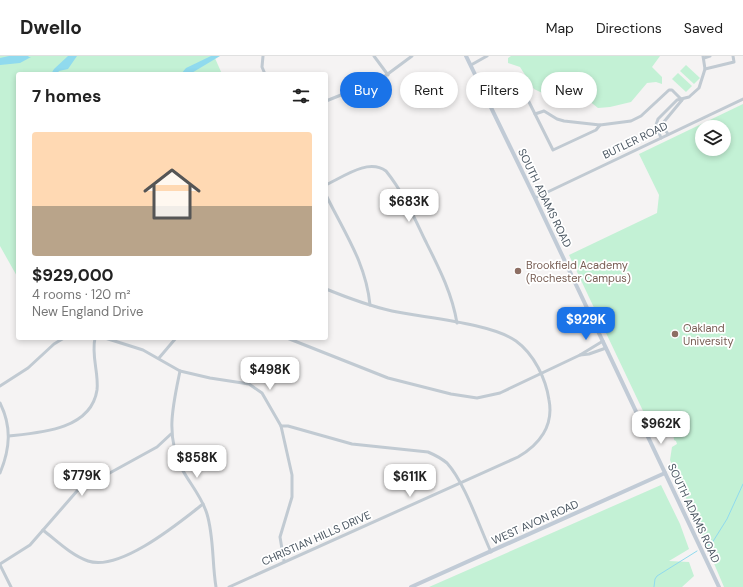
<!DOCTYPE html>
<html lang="en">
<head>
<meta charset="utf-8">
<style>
	:root { --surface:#fff; --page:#f6f6f6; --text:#222; --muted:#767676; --line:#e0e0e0; --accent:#1a73e8 }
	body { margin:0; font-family:"DM Sans",sans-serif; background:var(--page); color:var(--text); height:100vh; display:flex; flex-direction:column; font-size:15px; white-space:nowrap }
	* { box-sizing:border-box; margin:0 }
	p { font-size:13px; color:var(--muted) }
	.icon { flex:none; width:22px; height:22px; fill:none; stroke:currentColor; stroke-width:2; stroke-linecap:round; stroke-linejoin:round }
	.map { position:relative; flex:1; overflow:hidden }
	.panel { position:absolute; left:16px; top:16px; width:312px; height:268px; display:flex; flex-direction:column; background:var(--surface); border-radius:4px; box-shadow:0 2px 6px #0003 }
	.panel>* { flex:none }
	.banner { position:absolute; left:340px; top:16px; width:343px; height:36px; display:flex; gap:8px }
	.fabs { position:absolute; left:695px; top:64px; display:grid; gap:8px }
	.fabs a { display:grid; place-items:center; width:36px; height:36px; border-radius:50%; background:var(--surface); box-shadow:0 2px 6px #0003; font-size:20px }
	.price { position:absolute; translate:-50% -34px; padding:0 9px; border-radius:8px; background:#fff; color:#222; font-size:13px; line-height:26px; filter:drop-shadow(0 1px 2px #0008) }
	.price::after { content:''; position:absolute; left:50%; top:24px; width:12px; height:9px; margin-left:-6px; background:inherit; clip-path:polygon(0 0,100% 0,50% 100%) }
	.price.current { background:var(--accent); color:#fff }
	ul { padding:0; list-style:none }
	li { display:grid; align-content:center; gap:8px; height:212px; padding:0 16px }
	li span { display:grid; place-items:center; height:124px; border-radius:4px; color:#555 }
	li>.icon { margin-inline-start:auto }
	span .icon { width:72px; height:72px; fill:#fffc; stroke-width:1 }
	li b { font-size:17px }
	h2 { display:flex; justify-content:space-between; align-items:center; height:48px; padding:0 16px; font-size:17px }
	.chip { padding:0 14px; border-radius:18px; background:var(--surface); box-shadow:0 2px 6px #0003; font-size:14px; line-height:36px }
	.chip.current { background:var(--accent); color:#fff }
	header { display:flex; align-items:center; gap:24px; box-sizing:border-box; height:56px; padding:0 20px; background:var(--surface); border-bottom:1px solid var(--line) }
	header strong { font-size:19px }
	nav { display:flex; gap:22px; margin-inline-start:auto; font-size:14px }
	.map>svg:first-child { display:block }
	.green { fill:#c3f1d5; fill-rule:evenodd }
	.water { fill:#90daee }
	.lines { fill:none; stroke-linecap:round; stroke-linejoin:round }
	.stream { stroke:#90daee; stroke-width:1 }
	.street { stroke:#c1cad2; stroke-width:3 }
	.secondary { stroke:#c1cbd6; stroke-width:4 }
	.education-dot { fill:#8d6e63; stroke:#fff; stroke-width:1.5 }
	.labels { text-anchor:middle; stroke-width:3.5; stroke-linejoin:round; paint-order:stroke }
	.street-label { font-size:11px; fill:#4a5661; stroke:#fff }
	.education-label { font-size:11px; fill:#785e54; stroke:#fff; text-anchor:start }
</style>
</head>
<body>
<header>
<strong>Dwello</strong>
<nav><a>Map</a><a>Directions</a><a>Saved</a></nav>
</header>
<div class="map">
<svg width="743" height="531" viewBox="0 0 743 531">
	<rect width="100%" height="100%" fill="#f5f3f3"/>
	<g class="green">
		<polygon points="0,0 214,0 222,18 18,18 18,222 0,190"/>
		<polygon points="511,0 660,0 652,11 662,21 662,28 656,26 647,27 631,46 610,51 598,52 588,44 570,49 565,48 534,33 520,11 508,7 508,2"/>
		<polygon points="686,9 700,22 694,28 680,15"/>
		<polygon points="678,17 692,30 686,36 672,23"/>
		<path d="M743 48V531H724L670 404 672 391 677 388 676 385 674 384 673 376 644 357 569 199 657 157 659 139 639 98ZM702 71H724V93H702Z"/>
		<polygon points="661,429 680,468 689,493 669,505 689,506 694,520 682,531 429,531"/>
	</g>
	<g class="water">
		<polygon points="9,0 29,0 28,1 31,1 20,7 0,9 0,2"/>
		<polygon points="68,0 77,0 68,13 59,15 57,18 51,18 54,13"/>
		<polygon points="211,0 220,0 190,18 181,18 186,12"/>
	</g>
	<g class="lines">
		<g class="stream">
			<polyline points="708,489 712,487 727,463 743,428"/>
			<polyline points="654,531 655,523 657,520 697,495"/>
		</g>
		<g class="street">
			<polyline points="263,0 262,11 265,18"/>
			<polyline points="374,0 388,19"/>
			<polyline points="704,2 710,0"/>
			<polyline points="471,9 487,0"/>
			<polyline points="705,13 734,6 733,0"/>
			<polyline points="502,42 519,34 524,36 553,94 596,74 600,69"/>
			<polyline points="326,45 381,23 412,0"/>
			<polyline points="535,58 544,55 557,63 564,65 600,69 631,65 641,60 669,34 672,34 682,44"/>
			<polyline points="668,78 663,71 663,67 682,44"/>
			<polyline points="661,82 656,69 658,63 677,44 689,41 699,32 705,13 703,0"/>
			<path d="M326 129C343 121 368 102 386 115 403 136 414 161 425 184 439 212 452 237 457 267"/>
			<path d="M326 139C344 176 366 207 370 249"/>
			<polyline points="535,142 743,43"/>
			<polyline points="105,282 143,294 180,315 210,322 249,328 262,337 281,370 292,419 292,441 280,481 284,505"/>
			<polyline points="287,282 388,322 451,338 477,342 500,337 580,299 603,285"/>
			<polyline points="580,299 589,298 606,292"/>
			<polyline points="159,302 176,282"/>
			<path d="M180 315C173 349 165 380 182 413 190 428 202 441 207 458 214 481 212 507 216 531"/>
			<polyline points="0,330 28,312 54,288 64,282"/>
			<path d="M0 347C12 371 10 393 0 417"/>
			<path d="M281 370H288L352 388 428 396C435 399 441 402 447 407 465 427 479 470 491 496"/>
			<path d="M9 380C39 377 91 374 97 334 99 317 91 300 95 282"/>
			<path d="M43 474C57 485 71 499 88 505 120 516 180 466 203 448"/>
			<polyline points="0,508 30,489 77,435 157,391 171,378"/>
			<polyline points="0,509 11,531"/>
			<path d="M229 531 518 401C539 389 554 370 549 344 546 323 534 298 516 285 491 267 425 262 392 255 370 250 348 242 326 233"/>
		</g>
		<g class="secondary">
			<polyline points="466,0 535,142 719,531"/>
			<polyline points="411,531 665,417"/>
		</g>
	</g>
	<g class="education-dot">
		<circle cx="518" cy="215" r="4"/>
		<circle cx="675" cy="278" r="4"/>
	</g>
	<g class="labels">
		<g class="street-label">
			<text transform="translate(635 84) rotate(-26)" y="4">BUTLER ROAD</text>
			<text transform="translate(545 142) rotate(64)" y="4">SOUTH ADAMS ROAD</text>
			<text transform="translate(694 457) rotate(65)" y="4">SOUTH ADAMS ROAD</text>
			<text transform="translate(535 466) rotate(-24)" y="4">WEST AVON ROAD</text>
			<text transform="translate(316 482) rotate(-24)" y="4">CHRISTIAN HILLS DRIVE</text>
		</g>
		<g class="education-label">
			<text x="526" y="213">Brookfield Academy<tspan x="526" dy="13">(Rochester Campus)</tspan></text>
			<text x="683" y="276">Oakland<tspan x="683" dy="13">University</tspan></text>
		</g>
	</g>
</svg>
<div class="fabs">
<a><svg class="icon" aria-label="layers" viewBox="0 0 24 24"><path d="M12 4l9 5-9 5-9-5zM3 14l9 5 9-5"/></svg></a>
</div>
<b class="price" style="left:409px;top:167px">$683K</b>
<b class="price current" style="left:586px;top:285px">$929K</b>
<b class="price" style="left:270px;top:335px">$498K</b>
<b class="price" style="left:661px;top:389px">$962K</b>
<b class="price" style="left:197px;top:423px">$858K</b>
<b class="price" style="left:82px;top:441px">$779K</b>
<b class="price" style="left:410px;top:442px">$611K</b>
<div class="banner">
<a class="chip current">Buy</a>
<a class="chip">Rent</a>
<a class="chip">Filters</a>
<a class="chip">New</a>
</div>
<section class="panel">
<h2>7 homes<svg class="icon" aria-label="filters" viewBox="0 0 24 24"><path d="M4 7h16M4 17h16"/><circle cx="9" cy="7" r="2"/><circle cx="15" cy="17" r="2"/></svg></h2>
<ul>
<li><span style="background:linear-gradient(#ffd9b3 60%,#b9a48a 0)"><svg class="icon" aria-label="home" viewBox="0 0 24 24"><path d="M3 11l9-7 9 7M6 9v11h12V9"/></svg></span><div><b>$929,000</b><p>4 rooms · 120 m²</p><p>New England Drive</p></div></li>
</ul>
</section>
</div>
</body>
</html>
